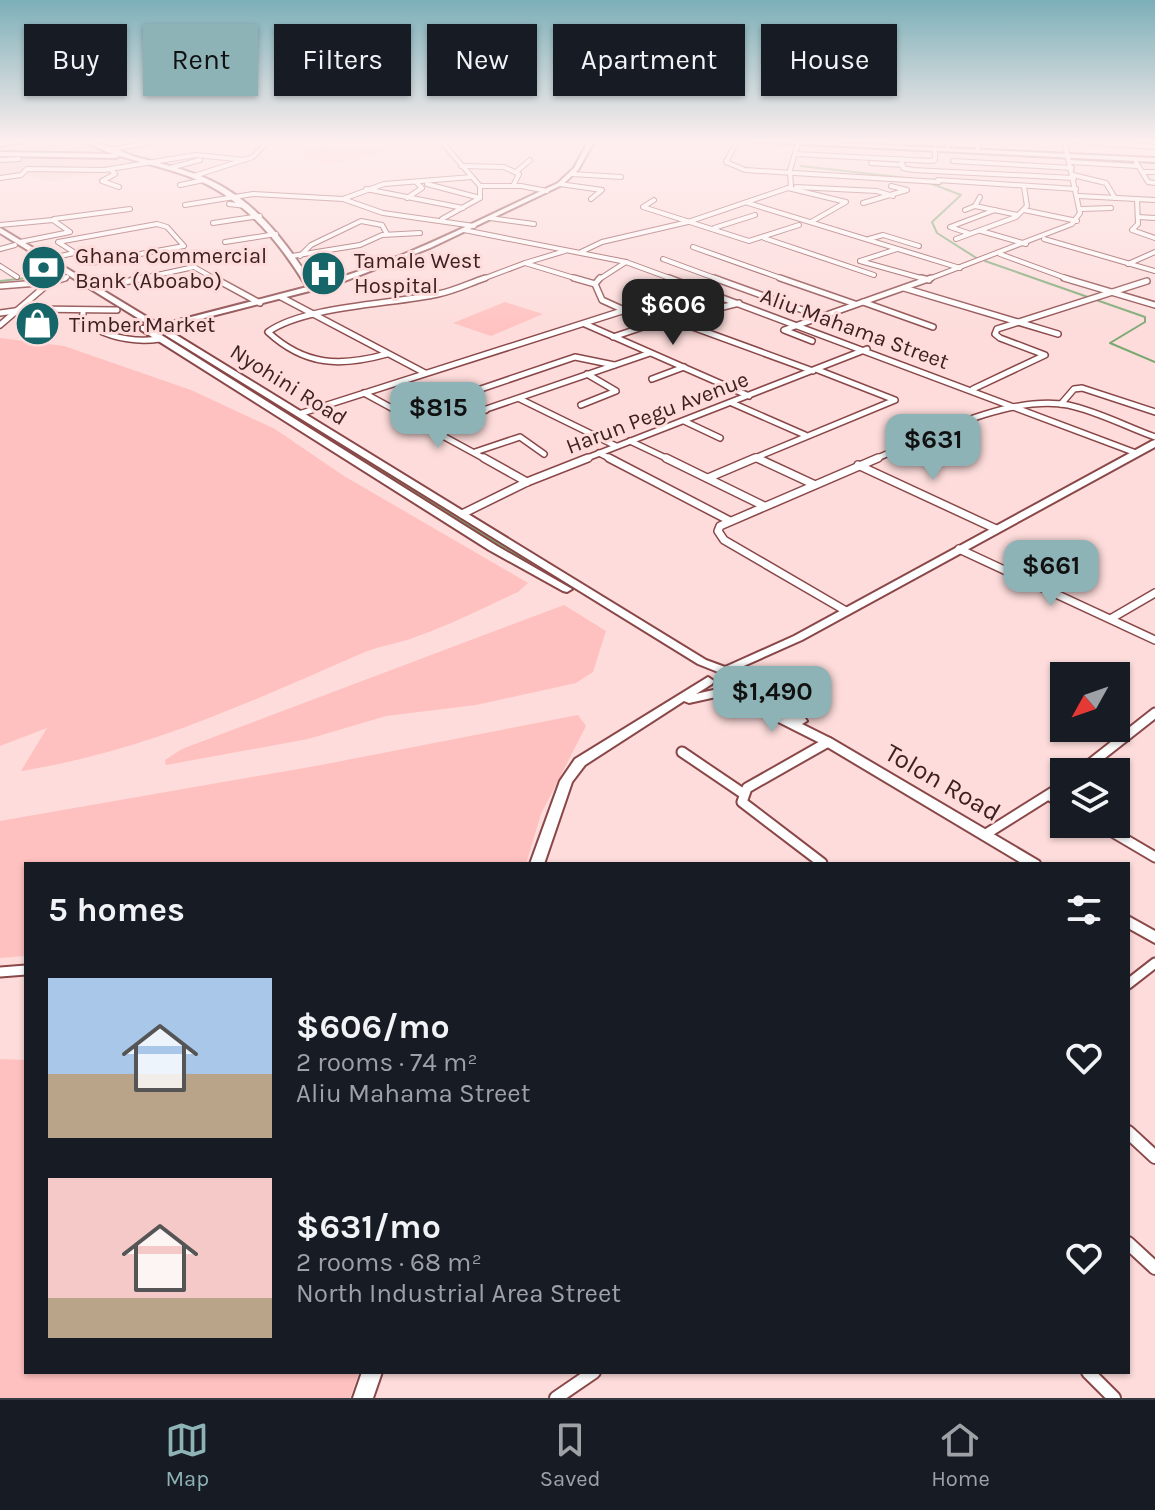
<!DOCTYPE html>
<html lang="en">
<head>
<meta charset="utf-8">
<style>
	:root { --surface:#171b24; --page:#20242c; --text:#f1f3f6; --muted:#9ea1a6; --line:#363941; --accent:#8eb3b7 }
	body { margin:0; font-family:Karla,sans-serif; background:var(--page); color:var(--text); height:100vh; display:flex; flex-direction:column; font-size:30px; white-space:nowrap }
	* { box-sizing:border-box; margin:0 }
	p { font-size:26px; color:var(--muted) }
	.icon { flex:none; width:44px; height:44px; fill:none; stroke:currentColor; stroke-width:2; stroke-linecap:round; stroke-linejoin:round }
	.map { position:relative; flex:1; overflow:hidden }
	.sheet { position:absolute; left:24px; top:862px; width:1106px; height:512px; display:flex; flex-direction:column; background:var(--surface); border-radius:0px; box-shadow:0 2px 6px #0004 }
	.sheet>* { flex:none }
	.hud { position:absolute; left:24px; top:24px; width:1108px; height:72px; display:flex; gap:16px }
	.needle { width:52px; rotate:230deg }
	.fabs { position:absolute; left:1050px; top:662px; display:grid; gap:16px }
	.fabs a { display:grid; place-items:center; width:80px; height:80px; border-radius:0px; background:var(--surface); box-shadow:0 2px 6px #0004; font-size:40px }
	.price { position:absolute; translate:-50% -68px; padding:0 18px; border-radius:16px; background:var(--accent); color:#111; font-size:26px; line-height:52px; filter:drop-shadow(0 2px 4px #0008) }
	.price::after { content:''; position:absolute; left:50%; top:48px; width:24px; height:18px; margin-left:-12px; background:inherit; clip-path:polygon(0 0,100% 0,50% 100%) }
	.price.active { background:#222; color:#fff }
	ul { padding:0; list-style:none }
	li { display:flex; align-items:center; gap:24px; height:200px; padding:0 24px }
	li span { display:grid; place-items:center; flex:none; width:224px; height:160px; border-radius:0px; color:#555 }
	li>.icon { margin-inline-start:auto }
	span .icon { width:96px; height:96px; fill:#fffc; stroke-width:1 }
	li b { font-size:34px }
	h2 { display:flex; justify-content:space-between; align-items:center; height:96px; padding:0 24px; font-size:34px }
	.chip { padding:0 28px; border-radius:0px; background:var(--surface); box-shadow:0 2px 6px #0004; font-size:28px; line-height:72px }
	.chip.active { background:var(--accent); color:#111 }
	.tab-bar { display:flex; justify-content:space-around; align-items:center; height:112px; border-top:2px solid var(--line); background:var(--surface); font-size:22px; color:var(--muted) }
	.tab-bar a { display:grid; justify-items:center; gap:4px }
	.tab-bar .active { color:var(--accent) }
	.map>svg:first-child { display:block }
	.built { fill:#f1cdcc }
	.green { fill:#ffc1bf }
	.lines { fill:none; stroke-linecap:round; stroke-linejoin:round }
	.stream-far1 { stroke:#7aa871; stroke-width:2 }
	.stream { stroke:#7aa871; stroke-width:3 }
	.street-far4-casing { stroke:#8a4748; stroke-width:6 }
	.street-far3-casing { stroke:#8a4748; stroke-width:8 }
	.street-far2-casing { stroke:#8a4748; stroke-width:10 }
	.street-far1-casing { stroke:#8a4748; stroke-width:13 }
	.street-casing { stroke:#8a4748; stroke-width:16 }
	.secondary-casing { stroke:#8a4748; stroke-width:4 }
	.highway-casing { stroke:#8a4748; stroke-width:4 }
	.street-far4 { stroke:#fff; stroke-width:4 }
	.street-far3 { stroke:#fff; stroke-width:5 }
	.street-far2 { stroke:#fff; stroke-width:7 }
	.street-far1 { stroke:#fff; stroke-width:9 }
	.street { stroke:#fff; stroke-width:12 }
	.secondary { fill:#fff; fill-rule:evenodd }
	.highway { fill:#fff; fill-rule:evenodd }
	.labels { text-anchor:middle; stroke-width:6; stroke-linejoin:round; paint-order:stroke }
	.far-poi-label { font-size:22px; fill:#3d2020; stroke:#fddcdb; text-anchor:start }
	.far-street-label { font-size:22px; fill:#3d2020; stroke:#fddcdb }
	.street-label { font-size:26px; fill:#3d2020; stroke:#fddcdb }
</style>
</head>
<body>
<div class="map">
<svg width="1155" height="1398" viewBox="0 0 1155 1398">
	<rect width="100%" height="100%" fill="#fddcdb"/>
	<polygon class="built" points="0,140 87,140 115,155 147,164 50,181 28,175 0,178"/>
	<g class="green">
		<polygon points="347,140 368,140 390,147 393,143 386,140 401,142 396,149 327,165 301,155 307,149"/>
		<polygon points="505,302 543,314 491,336 453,323"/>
		<path d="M0 338 64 346 191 390 275 429 344 476 528 583 518 592C485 607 452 624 418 636 401 643 383 645 365 652 249 702 147 751 21 771L47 728 0 746Z"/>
		<polygon points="186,349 207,360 534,562 529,564 487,540 181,350"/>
		<polygon points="564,605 606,631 593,672 576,683 476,705 386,716 308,739 166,765 165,760 182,749"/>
		<polygon points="578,715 586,726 541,814 526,864 26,864 26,956 0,958 0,821 321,765"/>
		<polygon points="0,1059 26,1060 26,1372 359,1372 350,1398 0,1398"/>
	</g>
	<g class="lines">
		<g class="stream-far1">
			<polyline points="801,166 916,179"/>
			<polyline points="927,182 961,195 932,222 937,233 978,259"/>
			<polyline points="985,261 1145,317 1145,322 1110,343 1155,362"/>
			<polyline points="0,281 55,275"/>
			<polyline points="204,362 364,460"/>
		</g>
		<polyline class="stream" points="361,458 531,563"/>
		<defs>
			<g id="street-far4">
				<polyline points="738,140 726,162 745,170 939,182"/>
				<polyline points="872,140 872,145"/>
				<polyline points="947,140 948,148"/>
				<polyline points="978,140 978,150"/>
				<polyline points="1060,140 1155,147"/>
				<polyline points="229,143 245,140"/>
				<polyline points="108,150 166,140"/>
				<polyline points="795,154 931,161 935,160 935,149"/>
				<polyline points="901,159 903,168 913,170 1074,178"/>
				<polyline points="0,160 19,159"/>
				<polyline points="953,161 1072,168"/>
				<polyline points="1070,162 1137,166"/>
				<polyline points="1136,162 1148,182 1155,183"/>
				<polyline points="871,163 903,165"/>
				<polyline points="461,166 504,167 519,174 513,186"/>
				<polyline points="170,168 200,160"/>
				<polyline points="111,170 115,174 102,181 119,187"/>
				<polyline points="516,172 530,160"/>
				<polyline points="1142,172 1155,172"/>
				<polyline points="572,174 621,177"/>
				<polyline points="1073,175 1106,183 1115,198"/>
				<polyline points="194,176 253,157 269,140"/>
				<polyline points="0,178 21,175 27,169 104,170 196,155 245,160"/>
				<polyline points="938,180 1076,189"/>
				<polyline points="427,184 480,198 480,186 440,140"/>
				<polyline points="560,184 602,190 591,199"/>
				<polyline points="180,185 204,180"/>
				<polyline points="480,186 521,186 547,191"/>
				<polyline points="796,187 877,191 893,196"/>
				<polyline points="788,188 846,202 811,222"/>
				<polyline points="366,189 463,208"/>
				<polyline points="1079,196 1155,200"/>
				<polyline points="407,198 422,188 416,182"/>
				<polyline points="343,199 383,213 474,226"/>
				<polyline points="1137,199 1138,224 1132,230 1155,238"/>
				<polyline points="654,200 643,207 749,241 799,225"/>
				<polyline points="748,203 960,268"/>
				<polyline points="863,203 907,190 891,186"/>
				<polyline points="229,204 246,206"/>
				<polyline points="185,205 253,194 343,199 384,184 472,177"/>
				<polyline points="975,206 1018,215"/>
				<polyline points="1081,209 1111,208"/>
				<polyline points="965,210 975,206 980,197"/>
				<polyline points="1024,210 1077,221"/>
				<polyline points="1138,217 1155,218"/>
				<polyline points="490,218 534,224"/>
				<polyline points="54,219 130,209"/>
				<polyline points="442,219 480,198"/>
				<polyline points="213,223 260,216"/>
				<polygon points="157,224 167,227 184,246 91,263 58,242"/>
				<polyline points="0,225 53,220 70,232 20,242"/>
				<polyline points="714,228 755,215"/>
				<polyline points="464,230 626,262 675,280"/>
				<polyline points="981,231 1026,244"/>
				<polyline points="968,233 950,227 995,210"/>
				<polyline points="764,238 874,275"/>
				<polyline points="869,239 883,235 919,246"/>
				<polyline points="956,239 1016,217 1027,206 1024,187"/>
				<polyline points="1044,239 1155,271"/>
				<polyline points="225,242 276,234"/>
				<polyline points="693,247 786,280"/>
				<polyline points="0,249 15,245"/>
				<polyline points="565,251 525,263 581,280"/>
				<polyline points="581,252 602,242 688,222 791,187 790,170 798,143"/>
				<polyline points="1000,254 1071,280"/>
				<polyline points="292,256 360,245 382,235 420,233"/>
				<polyline points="300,256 311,245 361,221 382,225 387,234"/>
				<polyline points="47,259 74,253"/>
				<polyline points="663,259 720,280"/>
				<polyline points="860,261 928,280"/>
				<polyline points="860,261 897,249"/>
				<polyline points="1128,264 1155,252"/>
				<polyline points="0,266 17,277"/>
				<polyline points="59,280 67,277"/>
				<polyline points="134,280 194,267 217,280"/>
				<polyline points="480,280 525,263"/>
				<polyline points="598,280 626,262"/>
				<polyline points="926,280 1072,224 1080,213 1064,140"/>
			</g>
			<g id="street-far3">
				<polyline points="214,278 260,303"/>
				<polyline points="574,278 595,284"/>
				<polyline points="600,278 595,284 602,300 624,310"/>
				<polyline points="669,278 1136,453"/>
				<polyline points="714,278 822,317"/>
				<polyline points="780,278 855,304"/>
				<polyline points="921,278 929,280"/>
				<polyline points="1064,278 1155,305"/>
				<polyline points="0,286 50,282"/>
				<polyline points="95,288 144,278"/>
				<polyline points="904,288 1058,334"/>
				<polyline points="281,297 425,373"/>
				<polyline points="863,302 933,327"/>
				<polyline points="623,311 668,296 711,310 739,303"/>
				<polyline points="0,313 29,309 117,310"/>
				<path d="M83 313 82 321C106 337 131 343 160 339"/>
				<polyline points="585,324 749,396"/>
				<polyline points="0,325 49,283 65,278"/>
				<polyline points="613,337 658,322 676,321 813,371"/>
				<polyline points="812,341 784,330 931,278"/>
				<path d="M387 354C340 367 305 366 268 332 304 306 393 304 438 294 454 291 470 283 485 278"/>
				<polyline points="652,379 684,367"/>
				<polyline points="973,389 1045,355 1000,338 995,334 997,329 1147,281"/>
				<polyline points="364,393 487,460"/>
				<polyline points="520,399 616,446"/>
				<polyline points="732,403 805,435"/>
				<polyline points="1061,404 1074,389 1082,388 1155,412"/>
				<polyline points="581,405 616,391 587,374"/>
				<polyline points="486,410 463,395 575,357 614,365"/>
				<polyline points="299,414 622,311 653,324"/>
				<polyline points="684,421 720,438"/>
				<polyline points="431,428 650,353"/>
				<polyline points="630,441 670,460"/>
				<polyline points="475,452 520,437 544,454"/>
				<polyline points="599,453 613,460"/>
				<polyline points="756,458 761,460"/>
				<polyline points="582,460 867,349"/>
				<polyline points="750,460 895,400 818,370"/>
				<path d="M873 460C927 437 1009 394 1068 405 1097 411 1127 427 1155 437"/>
			</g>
			<g id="street-far2">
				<polyline points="484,458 527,482"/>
				<polyline points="609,458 730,521"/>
				<polyline points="666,458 764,506"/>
				<polyline points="757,458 813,484"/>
				<polyline points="858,465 996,529"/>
				<polyline points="708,478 755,458"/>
				<polyline points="462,514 527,482 588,458"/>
				<polyline points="959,549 1155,640"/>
				<polyline points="846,611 724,540 718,531 720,526 878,458"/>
				<polyline points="1112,618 1155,593"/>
			</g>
			<g id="street-far1">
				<polyline points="682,752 744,794"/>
				<polyline points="1080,772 1155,713"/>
				<polyline points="1050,796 1064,804"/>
				<polyline points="1099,824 1155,857"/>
				<polyline points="986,834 1064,785"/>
				<polyline points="822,863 742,802 747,788 828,742"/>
				<polyline points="0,972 26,970"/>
				<polyline points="1128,984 1155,963"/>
			</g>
			<g id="street">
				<polyline points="1128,1132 1155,1157"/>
				<polyline points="1128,1243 1155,1268"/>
				<polyline points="1088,1372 1114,1398"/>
				<polyline points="556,1398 594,1372"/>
			</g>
			<g id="secondary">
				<polygon points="19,140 32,140 0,146 0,142"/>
				<path d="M83 140C98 140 121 152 136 157 155 162 175 167 195 174 249 193 284 238 313 285 399 263 478 220 558 183L574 168 589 140H595L578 170 562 185 430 248 337 284 165 328 706 660 725 667 794 636 1152 441 1155 440V447L802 640 728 673 718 672 698 664 0 233V228L2 229 160 325 307 287C275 235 237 190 176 172 146 162 111 157 83 140Z"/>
				<polygon points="0,152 116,154 119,156 116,158 0,156"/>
				<polygon points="141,326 147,326 497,546 572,589 567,592 563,591 489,550 141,330"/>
				<polygon points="708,677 714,681 712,684 696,694 722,688 732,689 788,717 741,682 743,679 751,679 805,718 807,721 802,724 832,739 1039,861 1041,864 1023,864 824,745 725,695 689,703 684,701 585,765 572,782 544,864 530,864 560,781 575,759"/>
				<polygon points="1128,916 1155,931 1155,943 1128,928"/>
				<polygon points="362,1372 382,1372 373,1398 353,1398"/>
			</g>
			<polygon id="highway" points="725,140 771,140 1155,158 1155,162"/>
		</defs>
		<use href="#street-far4" class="street-far4-casing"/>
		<use href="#street-far3" class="street-far3-casing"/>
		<use href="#street-far2" class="street-far2-casing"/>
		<use href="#street-far1" class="street-far1-casing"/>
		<use href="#street" class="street-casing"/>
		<use href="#secondary" class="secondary-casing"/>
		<use href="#highway" class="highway-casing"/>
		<use href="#street-far4" class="street-far4"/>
		<use href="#street-far3" class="street-far3"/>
		<use href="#street-far2" class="street-far2"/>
		<use href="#street-far1" class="street-far1"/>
		<use href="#street" class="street"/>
		<use href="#secondary" class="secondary"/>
		<use href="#highway" class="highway"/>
	</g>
	<linearGradient id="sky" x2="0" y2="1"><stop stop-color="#7cafb8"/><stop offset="0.42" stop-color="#feefef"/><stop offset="1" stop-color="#feefef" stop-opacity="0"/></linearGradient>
	<rect width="1155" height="336" fill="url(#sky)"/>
	<defs>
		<symbol id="bank-disc" viewBox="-11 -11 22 22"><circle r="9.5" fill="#166569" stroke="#fddcdb"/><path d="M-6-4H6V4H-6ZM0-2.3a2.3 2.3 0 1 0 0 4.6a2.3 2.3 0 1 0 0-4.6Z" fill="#fff"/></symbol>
		<symbol id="hospital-disc" viewBox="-11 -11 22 22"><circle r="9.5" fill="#166569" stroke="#fddcdb"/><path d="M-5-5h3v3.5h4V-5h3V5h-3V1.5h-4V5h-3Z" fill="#fff"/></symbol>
		<symbol id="shop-disc" viewBox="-11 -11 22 22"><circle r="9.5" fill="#166569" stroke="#fddcdb"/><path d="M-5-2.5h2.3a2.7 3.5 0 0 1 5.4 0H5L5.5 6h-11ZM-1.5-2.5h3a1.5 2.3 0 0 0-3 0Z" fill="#fff"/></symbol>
	</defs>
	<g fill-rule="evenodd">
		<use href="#bank-disc" x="18" y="242" width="51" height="51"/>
		<use href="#hospital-disc" x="298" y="248" width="51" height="51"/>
		<use href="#shop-disc" x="12" y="298" width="51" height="51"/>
	</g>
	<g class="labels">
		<g class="far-poi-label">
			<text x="75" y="263">Ghana Commercial<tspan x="75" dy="25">Bank (Aboabo)</tspan></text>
			<text x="354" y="268">Tamale West<tspan x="354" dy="25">Hospital</tspan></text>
			<text x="69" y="332">Timber Market</text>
		</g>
		<g class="far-street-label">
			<text transform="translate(855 328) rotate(20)" y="8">Aliu Mahama Street</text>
			<text transform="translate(289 384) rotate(32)" y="8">Nyohini Road</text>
			<text transform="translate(657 412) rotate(-21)" y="8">Harun Pegu Avenue</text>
		</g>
		<g class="street-label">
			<text transform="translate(943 782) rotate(30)" y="9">Tolon Road</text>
		</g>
	</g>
</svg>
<div class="fabs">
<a><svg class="needle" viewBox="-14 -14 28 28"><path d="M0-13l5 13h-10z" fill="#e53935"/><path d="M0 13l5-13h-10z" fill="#9ea1a6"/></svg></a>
<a><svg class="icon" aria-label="layers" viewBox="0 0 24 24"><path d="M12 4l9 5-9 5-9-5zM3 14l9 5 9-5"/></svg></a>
</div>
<b class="price active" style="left:673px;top:347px">$606</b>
<b class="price" style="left:438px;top:450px">$815</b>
<b class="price" style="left:933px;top:482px">$631</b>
<b class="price" style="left:1051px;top:608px">$661</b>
<b class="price" style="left:772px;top:734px">$1,490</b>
<div class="hud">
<a class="chip">Buy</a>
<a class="chip active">Rent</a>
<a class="chip">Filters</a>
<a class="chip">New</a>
<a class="chip">Apartment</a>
<a class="chip">House</a>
</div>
<section class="sheet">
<h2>5 homes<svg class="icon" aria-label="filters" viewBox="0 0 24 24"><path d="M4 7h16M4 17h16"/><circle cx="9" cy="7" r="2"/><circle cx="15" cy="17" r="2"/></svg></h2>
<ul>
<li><span style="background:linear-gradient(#a9c7e8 60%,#b9a48a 0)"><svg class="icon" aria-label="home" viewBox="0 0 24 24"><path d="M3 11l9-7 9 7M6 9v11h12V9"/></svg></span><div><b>$606/mo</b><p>2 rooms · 74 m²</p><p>Aliu Mahama Street</p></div><svg class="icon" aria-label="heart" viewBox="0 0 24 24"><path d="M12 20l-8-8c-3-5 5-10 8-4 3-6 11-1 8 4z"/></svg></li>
<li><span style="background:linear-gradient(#f6c9c9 75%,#b9a48a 0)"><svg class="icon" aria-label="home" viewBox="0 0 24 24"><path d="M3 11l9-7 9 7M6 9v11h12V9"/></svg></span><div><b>$631/mo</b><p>2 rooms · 68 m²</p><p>North Industrial Area Street</p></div><svg class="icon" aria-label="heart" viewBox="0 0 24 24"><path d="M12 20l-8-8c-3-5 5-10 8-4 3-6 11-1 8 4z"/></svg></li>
</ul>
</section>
</div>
<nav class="tab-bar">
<a class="active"><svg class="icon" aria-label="map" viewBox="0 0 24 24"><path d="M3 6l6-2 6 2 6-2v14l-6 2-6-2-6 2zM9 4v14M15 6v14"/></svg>Map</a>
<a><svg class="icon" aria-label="saved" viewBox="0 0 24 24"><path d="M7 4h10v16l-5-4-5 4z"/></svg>Saved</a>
<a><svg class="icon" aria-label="home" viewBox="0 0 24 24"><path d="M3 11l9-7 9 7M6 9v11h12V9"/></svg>Home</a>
</nav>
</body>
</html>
